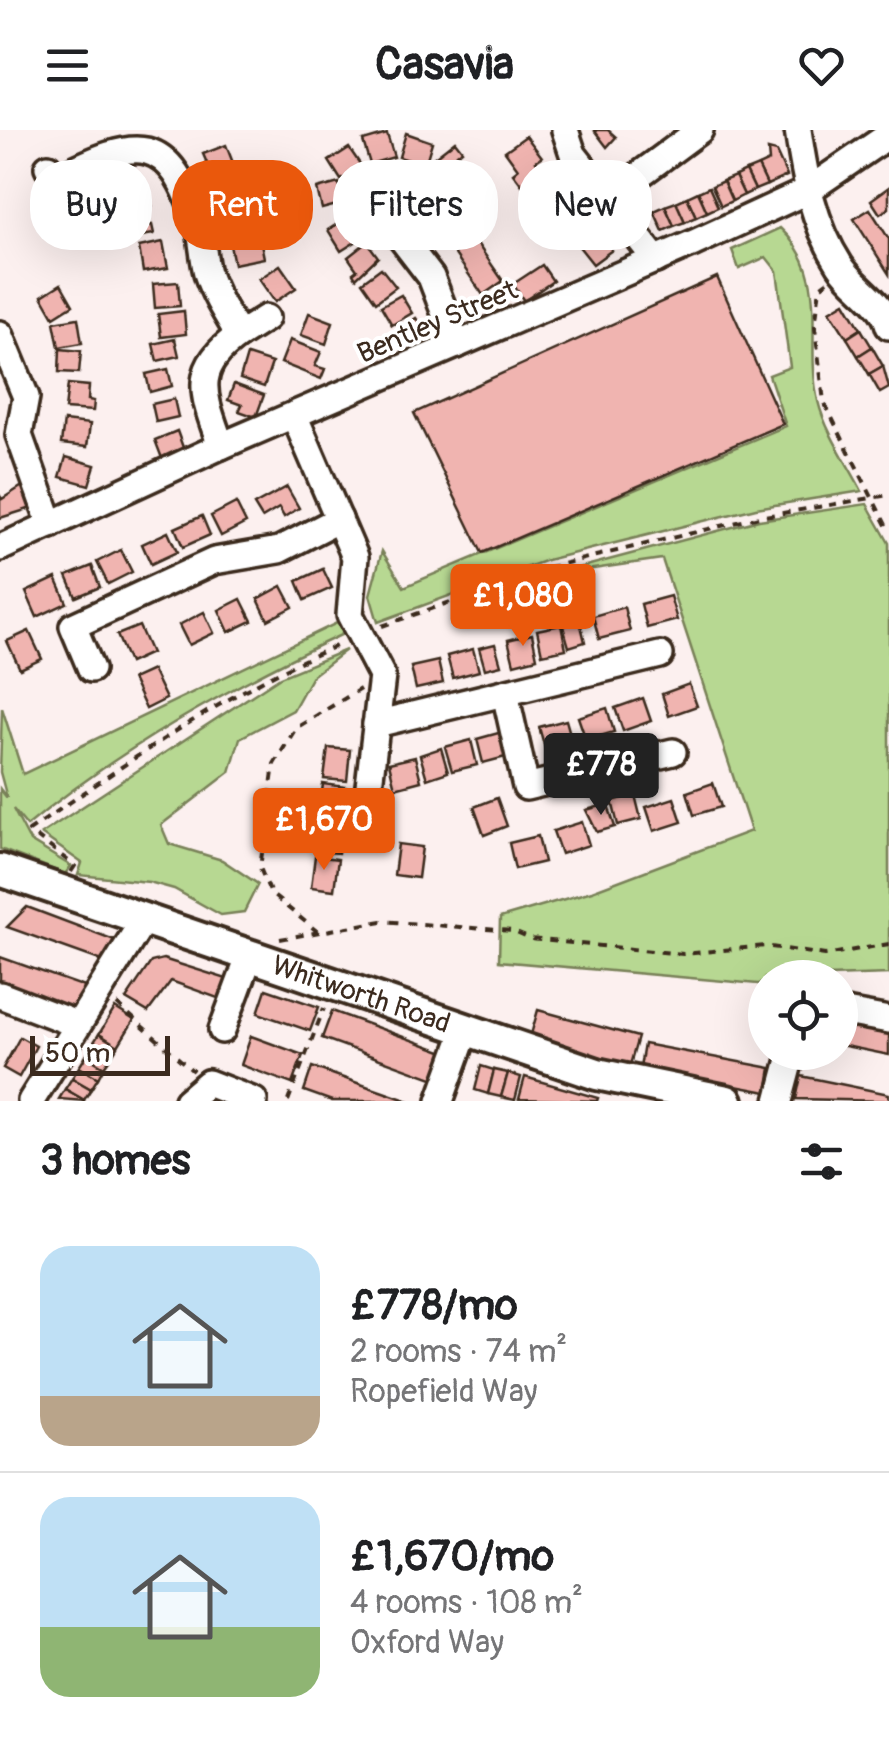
<!DOCTYPE html>
<html lang="en">
<head>
<meta charset="utf-8">
<style>
	:root { --surface:#fff; --page:#f2f2f2; --text:#202124; --muted:#757577; --line:#e0e0e0; --accent:#ea580c }
	body { margin:0; font-family:Pangolin,sans-serif; background:var(--page); color:var(--text); height:100vh; display:flex; flex-direction:column; font-size:38px; white-space:nowrap }
	* { box-sizing:border-box; margin:0 }
	p { font-size:32px; color:var(--muted) }
	.icon { flex:none; width:55px; height:55px; fill:none; stroke:currentColor; stroke-width:2; stroke-linecap:round; stroke-linejoin:round }
	.map { position:relative; height:971px; overflow:hidden }
	.drawer { display:flex; flex-direction:column; background:var(--surface); flex:1 }
	.drawer>* { flex:none }
	.hud { position:absolute; left:30px; top:30px; width:830px; height:90px; display:flex; gap:20px }
	.buttons { position:absolute; left:748px; top:830px; display:grid; gap:20px }
	.buttons a { display:grid; place-items:center; width:110px; height:110px; border-radius:50%; background:var(--surface); box-shadow:0 10px 40px #0002; font-size:50px }
	.scale { position:absolute; left:30px; bottom:25px; width:140px; box-sizing:border-box; padding-left:10px; border:5px solid #3b2a1e; border-top:0; font-size:28px; line-height:35px; white-space:nowrap; color:#3b2a1e; -webkit-text-stroke:8px #fff; paint-order:stroke }
	.price { position:absolute; translate:-50% -85px; padding:0 22px; border-radius:10px; background:var(--accent); color:#fff; font-size:32px; line-height:65px; filter:drop-shadow(0 2px 5px #0008) }
	.price::after { content:''; position:absolute; left:50%; top:60px; width:30px; height:22px; margin-left:-15px; background:inherit; clip-path:polygon(0 0,100% 0,50% 100%) }
	.price.active { background:#222; color:#fff }
	ul { padding:0; list-style:none }
	li { display:flex; align-items:center; gap:30px; height:250px; padding:0 40px }
	li+li { border-top:2px solid var(--line) }
	li span { display:grid; place-items:center; flex:none; width:280px; height:200px; border-radius:30px; color:#555 }
	li>.icon { margin-inline-start:auto }
	span .icon { width:120px; height:120px; fill:#fffc; stroke-width:1 }
	li b { font-size:42px }
	h2 { display:flex; justify-content:space-between; align-items:center; height:120px; padding:0 40px; font-size:42px }
	.chip { padding:0 35px; border-radius:40px; background:var(--surface); box-shadow:0 10px 40px #0002; font-size:35px; line-height:90px }
	.chip.active { background:var(--accent); color:#fff }
	header { display:flex; justify-content:space-between; align-items:center; height:130px; padding:0 40px; background:var(--surface); font-size:45px; font-weight:800 }
	.map>svg:first-child { display:block }
	.green { fill:#b7d892; stroke:#798158; stroke-width:2.5 }
	.building { fill:#f0b4b0; stroke:#3b2a1e; stroke-width:2.5 }
	.lines { fill:none; stroke-linecap:round; stroke-linejoin:round }
	.minor-casing { stroke:#3b2a1e; stroke-width:32 }
	.major-casing { stroke:#3b2a1e; stroke-width:38 }
	.path { stroke:#3b2a1e; stroke-width:4; stroke-dasharray:8 8; stroke-linecap:butt }
	.minor { stroke:#fff; stroke-width:25 }
	.major { stroke:#fff; stroke-width:30 }
	.labels { text-anchor:middle; stroke-width:8; stroke-linejoin:round; paint-order:stroke }
	.street-label { font-size:28px; fill:#3b2a1e; stroke:#fff }
</style>
</head>
<body>
<header><svg class="icon" aria-label="menu" viewBox="0 0 24 24"><path d="M4 6h16M4 12h16M4 18h16"/></svg>Casavia<svg class="icon" aria-label="heart" viewBox="0 0 24 24"><path d="M12 20l-8-8c-3-5 5-10 8-4 3-6 11-1 8 4z"/></svg></header>
<div class="map">
<svg width="889" height="971" viewBox="0 0 889 971">
	<rect width="100%" height="100%" fill="#fcf0ef"/>
	<filter id="ink" filterUnits="userSpaceOnUse"><feTurbulence type="fractalNoise" baseFrequency=".01" numOctaves="2"/><feDisplacementMap in="SourceGraphic" scale="20" xChannelSelector="R" yChannelSelector="G"/><feConvolveMatrix kernelMatrix="1 2 1 2 8 2 1 2 1" color-interpolation-filters="sRGB"/></filter>
	<g filter="url(#ink)">
		<g class="green">
			<path d="M780 98C832 146 804 209 818 271 825 301 848 334 862 361L756 378 547 430 378 492 370 465 382 421 404 457 786 296 769 245 790 237 777 141 766 127 739 139 732 120Z"/>
			<polygon points="867,374 889,413 889,844 765,848 765,853 758,854 499,831 500,788 592,761 751,701 662,429 552,445 759,390"/>
			<path d="M341 491 345 503C233 555 121 617 27 696L13 679 30 711 71 736 65 744 0 719V659L7 668 0 642 2 578 23 644Z"/>
			<polygon points="346,520 312,546 293,580 240,608 230,642 161,695 169,714 222,730 258,754 244,782 221,785 174,759 149,752 78,745 82,733 41,704 280,547"/>
		</g>
		<g class="building">
			<polygon points="594,0 608,0 616,7 607,17"/>
			<polygon points="406,3 432,12 425,35 399,27"/>
			<polygon points="387,4 394,27 370,34 363,11"/>
			<polygon points="526,6 542,27 536,31 579,90 559,105 513,43 518,39 505,21"/>
			<polygon points="455,11 462,20 457,24 468,38 450,52 432,29"/>
			<polygon points="226,15 235,38 213,47 203,24"/>
			<polygon points="349,18 362,37 341,50 329,31"/>
			<polygon points="768,20 776,22 787,46 767,55 758,36 769,31"/>
			<polygon points="758,36 767,55 755,60 746,41"/>
			<polygon points="746,41 755,60 744,65 735,46"/>
			<polygon points="735,46 744,65 732,71 723,51"/>
			<polygon points="723,51 732,71 721,76 712,56"/>
			<polygon points="234,52 243,74 228,80 219,58"/>
			<polygon points="339,53 344,73 322,79 317,59"/>
			<polygon points="709,57 718,77 707,82 698,62"/>
			<polygon points="889,57 889,78 880,84 871,70"/>
			<polygon points="698,62 707,82 696,87 687,67"/>
			<polygon points="137,64 152,76 138,95 122,84"/>
			<polygon points="445,67 503,151 483,165 425,81"/>
			<polygon points="687,67 696,87 685,92 676,72"/>
			<polygon points="676,72 685,92 674,96 665,76"/>
			<polygon points="665,76 674,96 663,101 654,81"/>
			<polygon points="251,78 256,96 227,104 222,87"/>
			<polygon points="870,79 889,109 889,144 854,89"/>
			<polygon points="347,88 360,109 341,121 328,100"/>
			<polygon points="152,95 154,104 135,107 133,98"/>
			<polygon points="595,100 612,120 593,134 577,114"/>
			<polygon points="260,108 264,128 234,134 230,115"/>
			<polygon points="163,112 168,138 143,142 139,117"/>
			<polygon points="367,112 378,127 356,148 353,143 357,140 348,127"/>
			<polygon points="280,135 296,158 275,172 259,149"/>
			<polygon points="542,135 553,151 524,171 513,154"/>
			<polygon points="381,138 396,157 376,172 362,152"/>
			<polygon points="717,147 783,294 482,423 414,283"/>
			<polygon points="178,152 180,176 155,178 153,154"/>
			<polygon points="61,154 73,175 54,187 42,166"/>
			<polygon points="401,165 412,183 392,195 381,176"/>
			<polygon points="845,172 861,199 847,208 830,181"/>
			<polygon points="184,181 186,204 161,207 158,184"/>
			<polygon points="309,183 333,192 326,214 301,205"/>
			<polygon points="78,188 82,213 59,217 54,192"/>
			<polygon points="416,188 426,201 406,215 397,202"/>
			<polygon points="861,199 872,217 858,226 847,208"/>
			<polygon points="175,209 179,226 157,231 153,214"/>
			<polygon points="290,210 321,222 315,236 325,239 321,249 281,233"/>
			<polygon points="872,217 883,236 869,244 858,226"/>
			<polygon points="60,219 81,221 79,243 59,242"/>
			<polygon points="247,225 272,233 264,257 240,249"/>
			<polygon points="883,236 889,258 880,263 869,244"/>
			<polygon points="168,239 172,256 150,262 146,244"/>
			<polygon points="68,254 89,256 88,270 94,271 93,281 65,279"/>
			<polygon points="234,254 264,265 256,287 239,281 242,275 228,270"/>
			<polygon points="174,269 178,287 156,292 152,274"/>
			<polygon points="64,291 90,294 87,317 61,314"/>
			<polygon points="177,301 185,323 163,331 155,310"/>
			<polygon points="66,327 95,335 89,355 60,347"/>
			<polygon points="24,355 35,377 0,388 0,366 2,369"/>
			<polygon points="287,357 299,378 284,387 279,378 262,388 254,375"/>
			<polygon points="236,373 246,393 221,406 211,386"/>
			<polygon points="202,386 210,405 183,417 175,398"/>
			<polygon points="168,402 177,422 151,434 142,414"/>
			<polygon points="121,420 132,442 108,454 97,432"/>
			<polygon points="92,436 100,457 76,467 67,446"/>
			<polygon points="323,439 332,458 305,470 297,451"/>
			<polygon points="56,448 67,473 37,487 26,462"/>
			<polygon points="282,456 293,477 268,490 258,469"/>
			<polygon points="670,466 677,490 647,498 641,474"/>
			<polygon points="241,469 252,491 229,502 219,480"/>
			<polygon points="624,477 630,501 599,509 593,486"/>
			<polygon points="204,482 214,503 189,515 179,495"/>
			<polygon points="580,491 585,512 569,517 563,496"/>
			<polygon points="561,495 566,519 542,524 537,500"/>
			<polygon points="139,496 151,523 129,533 117,505"/>
			<polygon points="29,501 42,529 20,539 7,511"/>
			<polygon points="532,504 537,528 514,534 508,510"/>
			<polygon points="495,514 501,535 485,539 479,518"/>
			<polygon points="473,519 479,541 453,548 447,526"/>
			<polygon points="438,531 443,553 416,559 411,537"/>
			<polygon points="152,540 166,569 146,579 132,549"/>
			<polygon points="689,554 697,576 669,586 662,564"/>
			<polygon points="643,568 651,591 623,601 615,578"/>
			<polygon points="607,578 614,602 586,610 578,587"/>
			<polygon points="566,590 572,611 555,616 558,626 548,629 539,597"/>
			<polygon points="502,602 509,626 483,633 477,609"/>
			<polygon points="471,610 477,635 452,641 445,617"/>
			<polygon points="328,618 350,620 347,651 324,649"/>
			<polygon points="441,618 448,642 427,649 420,625"/>
			<polygon points="415,627 421,651 395,658 389,633"/>
			<polygon points="713,653 721,677 694,685 687,662"/>
			<polygon points="323,654 346,657 342,688 319,685"/>
			<polygon points="635,665 641,689 618,695 612,671"/>
			<polygon points="497,668 507,696 484,705 474,677"/>
			<polygon points="674,668 682,692 654,701 646,677"/>
			<polygon points="601,676 609,678 615,697 597,702 586,680"/>
			<polygon points="319,690 341,692 338,723 316,721"/>
			<polygon points="582,692 589,715 561,724 553,701"/>
			<polygon points="538,706 544,732 515,739 509,713"/>
			<polygon points="398,714 422,717 418,748 394,745"/>
			<polygon points="315,726 338,729 334,760 311,757"/>
			<polygon points="27,777 120,812 105,832 7,797"/>
			<polygon points="0,827 91,859 75,881 0,853"/>
			<polygon points="163,829 230,850 223,870 171,851 148,882 126,869 151,832"/>
			<polygon points="266,859 319,877 310,901 258,883"/>
			<polygon points="115,878 134,890 118,916 99,904"/>
			<polygon points="538,880 638,907 630,935 530,908"/>
			<polygon points="332,881 453,925 443,952 322,908"/>
			<polygon points="840,890 889,901 889,925 840,915"/>
			<polygon points="99,904 118,916 111,927 92,915"/>
			<polygon points="251,906 303,925 292,954 241,935"/>
			<polygon points="20,907 36,916 19,947 3,938"/>
			<polygon points="644,914 771,938 767,962 640,938"/>
			<polygon points="92,915 111,927 104,937 86,926"/>
			<polygon points="86,926 104,937 98,948 79,937"/>
			<polygon points="481,936 494,940 488,964 475,960"/>
			<polygon points="79,937 98,948 91,959 72,948"/>
			<polygon points="312,937 409,971 332,971 304,961"/>
			<polygon points="494,940 508,943 501,967 488,964"/>
			<polygon points="508,943 521,947 515,970 501,967"/>
			<polygon points="801,946 889,964 889,971 796,969"/>
			<polygon points="525,947 598,968 597,971 519,969"/>
			<polygon points="72,948 91,959 84,970 65,959"/>
			<polygon points="65,959 84,970 84,971 59,969"/>
		</g>
		<g class="lines">
			<defs>
				<g id="minor">
					<polyline points="565,0 573,24 656,130"/>
					<path d="M798 0C805 48 813 93 840 135 854 157 883 171 889 196"/>
					<polyline points="48,37 67,77"/>
					<path d="M57 48C138 7 169 1 199 97 203 112 203 128 207 143 214 165 227 185 239 205 189 240 204 266 221 316"/>
					<polyline points="608,68 700,0"/>
					<polyline points="371,69 431,147 457,215"/>
					<polyline points="0,204 26,267 19,305 51,395"/>
					<polyline points="239,205 266,188"/>
					<polyline points="294,285 355,427 350,485 382,546 364,698"/>
					<polyline points="0,418 221,316 694,113 807,61 889,5"/>
					<polyline points="91,539 73,496 214,431 279,420 339,389"/>
					<polyline points="505,563 526,657 673,622"/>
					<polyline points="376,594 660,525"/>
					<polyline points="0,865 76,894"/>
					<polyline points="840,881 889,890"/>
					<polyline points="222,900 250,825"/>
					<polyline points="31,971 144,789"/>
					<polyline points="187,971 208,953 254,971"/>
					<polyline points="440,971 466,899"/>
					<polyline points="779,971 792,922"/>
				</g>
				<g id="major">
					<path id="s1" d="M0 740 597 944 727 971"/>
				</g>
			</defs>
			<use href="#minor" class="minor-casing"/>
			<use href="#major" class="major-casing"/>
			<g class="path">
				<polyline points="828,151 820,157 815,197 824,272 889,401"/>
				<polyline points="382,496 550,437 759,387 889,365"/>
				<path d="M71 742 75 736 29 701C128 632 229 559 341 514"/>
				<polyline points="318,802 271,764 260,738 274,634 296,598 360,559"/>
				<polyline points="280,809 382,791 512,801 530,809 683,824 765,816 825,825 889,814"/>
				<polyline points="117,874 193,941"/>
				<polyline points="288,971 324,878"/>
			</g>
			<use href="#minor" class="minor"/>
			<use href="#major" class="major"/>
		</g>
	</g>
	<g class="labels">
		<g class="street-label">
			<text transform="translate(437 191) rotate(-23)" y="10">Bentley Street</text>
			<text dy="10" stroke="none"><textPath href="#s1" startOffset="382">Whitworth Road</textPath></text>
		</g>
	</g>
</svg>
<div class="buttons">
<a><svg class="icon" aria-label="locate" viewBox="0 0 24 24"><circle cx="12" cy="12" r="6"/><path d="M12 2v4M12 18v4M2 12h4M18 12h4"/></svg></a>
</div>
<div class="scale">50 m</div>
<b class="price" style="left:523px;top:519px">£1,080</b>
<b class="price active" style="left:601px;top:688px">£778</b>
<b class="price" style="left:324px;top:743px">£1,670</b>
<div class="hud">
<a class="chip">Buy</a>
<a class="chip active">Rent</a>
<a class="chip">Filters</a>
<a class="chip">New</a>
</div>
</div>
<section class="drawer">
<h2>3 homes<svg class="icon" aria-label="filters" viewBox="0 0 24 24"><path d="M4 7h16M4 17h16"/><circle cx="9" cy="7" r="2"/><circle cx="15" cy="17" r="2"/></svg></h2>
<ul>
<li><span style="background:linear-gradient(#bfe0f5 75%,#b9a48a 0)"><svg class="icon" aria-label="home" viewBox="0 0 24 24"><path d="M3 11l9-7 9 7M6 9v11h12V9"/></svg></span><div><b>£778/mo</b><p>2 rooms · 74 m²</p><p>Ropefield Way</p></div></li>
<li><span style="background:linear-gradient(#bfe0f5 65%,#8fb573 0)"><svg class="icon" aria-label="home" viewBox="0 0 24 24"><path d="M3 11l9-7 9 7M6 9v11h12V9"/></svg></span><div><b>£1,670/mo</b><p>4 rooms · 108 m²</p><p>Oxford Way</p></div></li>
</ul>
</section>
</body>
</html>
